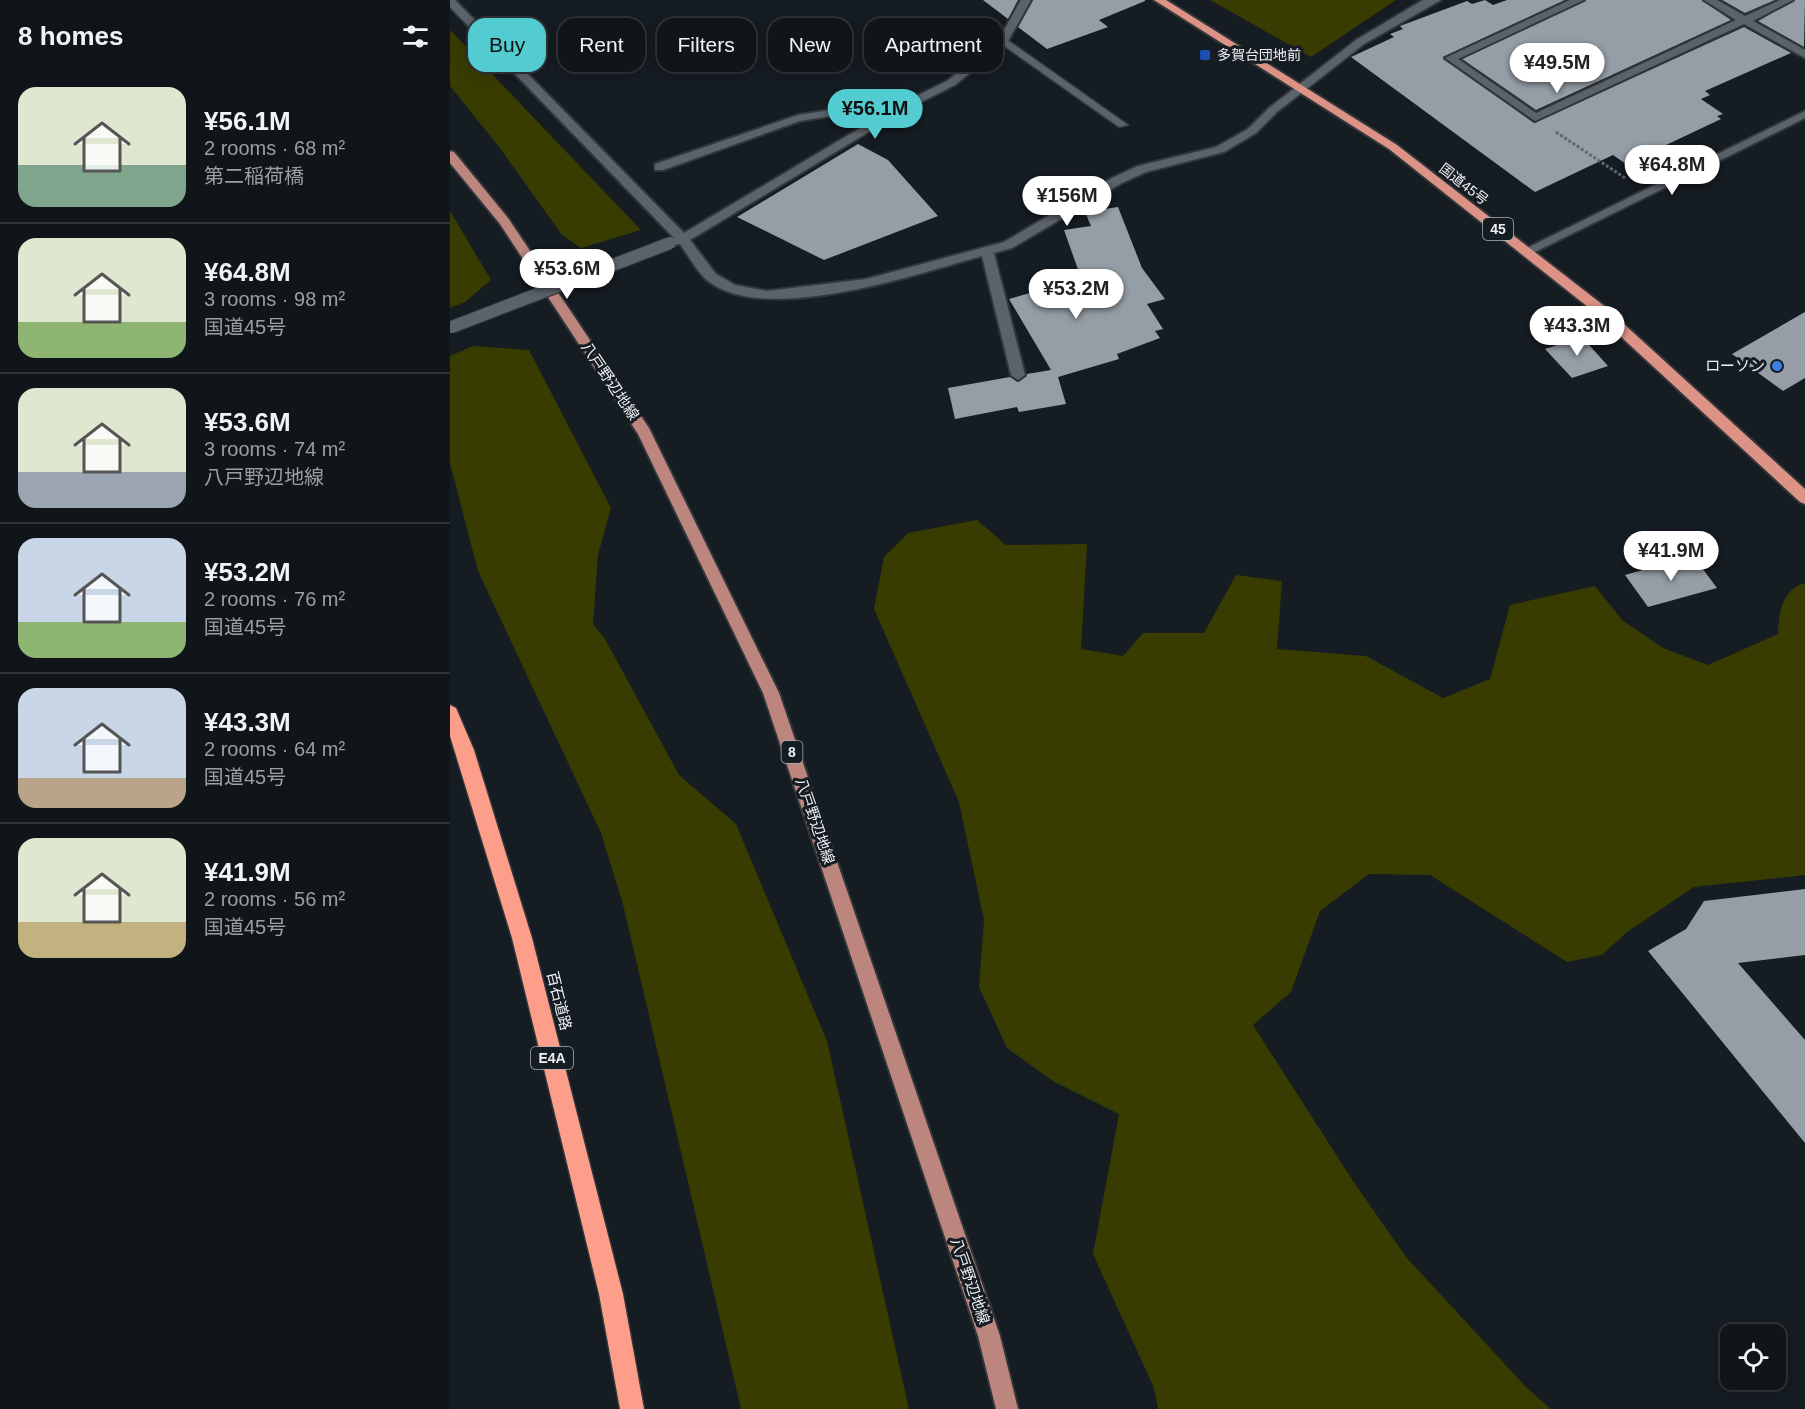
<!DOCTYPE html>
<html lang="en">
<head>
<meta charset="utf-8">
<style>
	:root { --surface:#10151a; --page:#1e2227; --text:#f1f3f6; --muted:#9c9fa2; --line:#303439; --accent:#52ccd0 }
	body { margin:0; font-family:Arial,"Noto Sans JP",sans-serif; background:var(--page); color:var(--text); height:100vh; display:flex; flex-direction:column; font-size:22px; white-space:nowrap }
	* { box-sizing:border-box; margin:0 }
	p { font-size:20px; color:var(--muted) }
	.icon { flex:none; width:33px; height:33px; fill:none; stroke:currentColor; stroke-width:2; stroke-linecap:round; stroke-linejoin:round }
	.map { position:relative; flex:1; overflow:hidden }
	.panel { display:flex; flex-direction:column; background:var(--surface); width:450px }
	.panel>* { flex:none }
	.hud { position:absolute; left:18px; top:18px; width:570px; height:54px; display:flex; gap:12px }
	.tools { position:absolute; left:1270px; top:1324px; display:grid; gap:12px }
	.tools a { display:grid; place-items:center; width:66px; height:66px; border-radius:12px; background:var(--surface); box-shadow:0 3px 15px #0003,0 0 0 2px var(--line); font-size:30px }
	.price { position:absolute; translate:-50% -51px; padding:0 14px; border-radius:21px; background:#fff; color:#222; font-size:20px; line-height:39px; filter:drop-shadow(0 2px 3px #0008) }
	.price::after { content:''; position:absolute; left:50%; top:36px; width:18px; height:14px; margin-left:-9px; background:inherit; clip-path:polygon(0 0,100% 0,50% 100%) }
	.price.selected { background:var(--accent); color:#111 }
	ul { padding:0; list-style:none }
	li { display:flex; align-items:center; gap:18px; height:150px; padding:0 18px }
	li+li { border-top:2px solid var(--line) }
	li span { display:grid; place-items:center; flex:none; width:168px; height:120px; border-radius:18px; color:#555 }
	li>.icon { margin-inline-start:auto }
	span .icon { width:72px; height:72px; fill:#fffc; stroke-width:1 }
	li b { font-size:26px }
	h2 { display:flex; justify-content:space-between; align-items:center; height:72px; padding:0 18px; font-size:26px }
	.pill { padding:0 21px; border-radius:18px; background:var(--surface); box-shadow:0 3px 15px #0003,0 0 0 2px var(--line); font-size:21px; line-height:54px }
	.pill.selected { background:var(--accent); color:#111 }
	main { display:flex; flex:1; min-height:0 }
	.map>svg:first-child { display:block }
	.green { fill:#383c01 }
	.building { fill:#959ea6 }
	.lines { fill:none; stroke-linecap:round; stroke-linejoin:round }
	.service-casing { stroke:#31363a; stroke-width:3 }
	.minor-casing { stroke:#31363a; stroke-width:4 }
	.tertiary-casing { stroke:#31363a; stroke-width:4 }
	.primary-casing { stroke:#31363a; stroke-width:4 }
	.trunk-casing { stroke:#31363a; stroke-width:4 }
	.motorway-casing { stroke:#31363a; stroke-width:3 }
	.path { stroke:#60666c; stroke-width:3; stroke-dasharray:3 2; stroke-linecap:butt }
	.service { fill:#5b636a; fill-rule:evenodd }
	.minor { fill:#5b636a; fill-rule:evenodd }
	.tertiary { fill:#5b636a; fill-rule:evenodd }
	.primary { fill:#bc867e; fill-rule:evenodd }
	.trunk { fill:#dc9284; fill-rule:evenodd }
	.motorway { fill:#fd9e8b; fill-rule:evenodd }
	.minor-bridge-casing { stroke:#31363a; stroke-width:14; stroke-linecap:butt }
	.minor-bridge { stroke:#5b636a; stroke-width:12 }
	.transit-dot { fill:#1a4fb4; stroke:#151c22; stroke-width:2 }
	.shop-dot { fill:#3f7fe0; stroke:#151c22; stroke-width:2 }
	.labels { text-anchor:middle; stroke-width:6; stroke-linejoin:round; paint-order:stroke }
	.far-poi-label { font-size:14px; fill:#ebf0f4; stroke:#151c22; text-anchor:start }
	.far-street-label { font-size:14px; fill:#ebf0f4; stroke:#151c22 }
	.shield { fill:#151c22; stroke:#abb0b5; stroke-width:1.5 }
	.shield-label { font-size:14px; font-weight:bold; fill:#ebf0f4 }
	.poi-label { font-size:15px; fill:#ebf0f4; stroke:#151c22; text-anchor:end }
	.street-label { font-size:15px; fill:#ebf0f4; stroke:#151c22 }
</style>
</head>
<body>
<main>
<section class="panel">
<h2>8 homes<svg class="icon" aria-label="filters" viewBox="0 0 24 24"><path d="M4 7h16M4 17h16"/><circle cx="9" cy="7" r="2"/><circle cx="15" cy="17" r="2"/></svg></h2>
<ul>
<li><span style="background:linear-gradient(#dfe7d0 65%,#7fa58c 0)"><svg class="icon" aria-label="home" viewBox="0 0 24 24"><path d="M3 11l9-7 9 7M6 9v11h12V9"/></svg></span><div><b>¥56.1M</b><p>2 rooms · 68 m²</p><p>第二稲荷橋</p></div></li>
<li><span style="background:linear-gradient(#dfe7d0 70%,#8fb573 0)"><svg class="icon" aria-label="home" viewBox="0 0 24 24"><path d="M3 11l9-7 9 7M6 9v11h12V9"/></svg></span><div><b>¥64.8M</b><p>3 rooms · 98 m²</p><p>国道45号</p></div></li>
<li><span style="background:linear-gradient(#dfe7d0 70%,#9aa5b1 0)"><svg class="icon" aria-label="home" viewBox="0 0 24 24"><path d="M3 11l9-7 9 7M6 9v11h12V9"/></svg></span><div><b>¥53.6M</b><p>3 rooms · 74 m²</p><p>八戸野辺地線</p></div></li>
<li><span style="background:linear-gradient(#c9d6e8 70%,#8fb573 0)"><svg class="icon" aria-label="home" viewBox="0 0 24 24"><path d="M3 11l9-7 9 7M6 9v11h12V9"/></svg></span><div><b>¥53.2M</b><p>2 rooms · 76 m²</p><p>国道45号</p></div></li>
<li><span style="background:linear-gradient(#c9d6e8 75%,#b9a48a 0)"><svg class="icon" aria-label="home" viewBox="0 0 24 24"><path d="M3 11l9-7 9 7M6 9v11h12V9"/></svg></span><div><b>¥43.3M</b><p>2 rooms · 64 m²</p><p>国道45号</p></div></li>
<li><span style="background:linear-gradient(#dfe7d0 70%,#c2b280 0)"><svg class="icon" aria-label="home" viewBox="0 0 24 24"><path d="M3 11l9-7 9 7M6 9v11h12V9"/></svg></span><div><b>¥41.9M</b><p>2 rooms · 56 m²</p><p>国道45号</p></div></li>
</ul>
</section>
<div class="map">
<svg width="1355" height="1409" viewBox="0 0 1355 1409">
	<rect width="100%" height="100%" fill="#151c22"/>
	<g class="green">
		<polygon points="760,0 946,0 861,57"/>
		<polygon points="0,30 191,230 131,248 112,235 49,147 0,86"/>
		<polygon points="0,211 41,280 15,302 0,308"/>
		<polygon points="23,346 79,350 161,508 148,555 143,624 155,639 229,775 286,824 377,1041 459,1409 291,1409 173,904 151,833 28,571 0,463 0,356"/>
		<path d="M527 520 556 545 637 544 631 649 673 656 693 633H754L786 575 832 581 827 649 916 656 993 698 1040 679 1060 605 1145 586 1172 620 1213 648 1258 665 1328 634C1329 613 1331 590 1355 583V875L1244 887 1177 932 1152 955 1117 962 980 875 919 874 870 911 841 992 803 1025 903 1181 956 1257 1077 1388 1101 1409H708L704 1388 643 1254 669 1114 603 1081 557 1048 529 987 534 920 509 802 424 609 434 557 458 533Z"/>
	</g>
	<g class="building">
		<polygon points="533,0 568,0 558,19"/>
		<polygon points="583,0 695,0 695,1 649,20 658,27 597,49 568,27"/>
		<polygon points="1035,0 1043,5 1057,0 1115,0 993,57 1084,123 1294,27 1341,53 1255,91 1260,95 1251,99 1273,114 1267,116 1271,119 1176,164 1163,155 1085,192 901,57 944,37 940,34 953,29 950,26 1017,1 1022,4"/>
		<polygon points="1136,0 1252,0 1281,20 1086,110 1012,59"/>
		<polygon points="1272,0 1325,0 1295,13"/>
		<polygon points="1345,0 1355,0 1354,47 1308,21"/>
		<polygon points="408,144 438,160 488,216 374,260 287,217"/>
		<polygon points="668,207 692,268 715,299 697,304 713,329 705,331 710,338 667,354 669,359 608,377 616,404 569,412 567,407 505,419 498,388 560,377 568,382 577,374 601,370 559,299 631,278 614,230 641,226 635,212"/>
		<polygon points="1355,312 1355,378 1333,391 1282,354"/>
		<polygon points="1132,337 1158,366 1122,378 1095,349"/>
		<polygon points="1243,556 1267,588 1198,607 1175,575"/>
		<polygon points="1355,889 1355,955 1288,963 1355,1040 1355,1143 1198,951 1236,929 1254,901"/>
	</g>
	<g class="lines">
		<defs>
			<polygon id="service" points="550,39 556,39 678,125 669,127 550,43"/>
			<g id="minor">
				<path d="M0 0H5L234 233 437 112 399 113 350 121 213 170H205V164L348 115 399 107 448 105 497 81 549 39 571 0H581L557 43 505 85 455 110 240 240 266 274 285 285 317 291 416 279 554 242 662 178 688 166 766 147 798 129 819 108 906 40 973 0H991L914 44 827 112 806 133 774 152 696 172 670 184 562 248 544 253 575 375 568 380 561 375 532 256C467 274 315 326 258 281 247 272 238 255 230 244L220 245V239L224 238 0 7Z"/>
				<polygon points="1120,0 1134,0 1008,59 1086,113 1286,20 1254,0 1267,0 1295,16 1330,0 1343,0 1303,21 1355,50 1355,58 1294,24 1085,121 995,58"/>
			</g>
			<polygon id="tertiary" points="1355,111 1355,118 1081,254 1077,255 1071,251"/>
			<polygon id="primary" points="0,151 4,152 58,218 199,428 329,693 550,1336 568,1409 546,1409 528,1336 313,693 188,434 50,224 0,163"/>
			<polygon id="trunk" points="704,0 716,0 947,145 1153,305 1355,489 1355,504 1350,502 1143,311 939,149"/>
			<polygon id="motorway" points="0,705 6,708 24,750 82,938 173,1294 194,1409 170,1409 149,1294 62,938 0,736"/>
		</defs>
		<use href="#service" class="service-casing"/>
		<use href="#minor" class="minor-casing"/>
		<use href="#tertiary" class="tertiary-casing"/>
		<use href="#primary" class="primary-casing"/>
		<use href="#trunk" class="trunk-casing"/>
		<use href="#motorway" class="motorway-casing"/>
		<polyline class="path" points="1106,132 1175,178"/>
		<use href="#service" class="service"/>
		<use href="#minor" class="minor"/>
		<use href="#tertiary" class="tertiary"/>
		<use href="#primary" class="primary"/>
		<use href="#trunk" class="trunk"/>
		<use href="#motorway" class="motorway"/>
		<defs>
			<polyline id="minor-bridge" points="2,327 220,243"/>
		</defs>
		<use href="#minor-bridge" class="minor-bridge-casing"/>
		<use href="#minor-bridge" class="minor-bridge"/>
	</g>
	<rect class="transit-dot" x="749" y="49" width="12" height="12" rx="3"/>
	<circle class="shop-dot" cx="1327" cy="366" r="6"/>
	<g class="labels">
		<g class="far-poi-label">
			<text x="767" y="60">多賀台団地前</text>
		</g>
		<g class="far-street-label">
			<text transform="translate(1014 184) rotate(38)" y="5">国道45号</text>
		</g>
		<g class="shield">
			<rect x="1033" y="218" width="30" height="22" rx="4.5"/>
			<rect x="331.5" y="741" width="21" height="22" rx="4.5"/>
			<rect x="81" y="1047" width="42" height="22" rx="4.5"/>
		</g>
		<g class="shield-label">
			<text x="1048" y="234">45</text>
			<text x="342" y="757">8</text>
			<text x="102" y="1063">E4A</text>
		</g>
		<g class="poi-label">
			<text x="1315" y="371">ローソン</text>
		</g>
		<g class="street-label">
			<text transform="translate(160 381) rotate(56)" y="5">八戸野辺地線</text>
			<text transform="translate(365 821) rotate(71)" y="5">八戸野辺地線</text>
			<text transform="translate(109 1001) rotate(76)" y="5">百石道路</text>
			<text transform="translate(520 1281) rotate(71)" y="5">八戸野辺地線</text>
		</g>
	</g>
</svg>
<div class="tools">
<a><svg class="icon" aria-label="locate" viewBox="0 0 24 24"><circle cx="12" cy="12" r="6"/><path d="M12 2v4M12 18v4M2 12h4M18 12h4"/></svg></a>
</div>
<b class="price" style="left:1107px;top:94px">¥49.5M</b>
<b class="price selected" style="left:425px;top:140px">¥56.1M</b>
<b class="price" style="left:1222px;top:196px">¥64.8M</b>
<b class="price" style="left:617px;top:227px">¥156M</b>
<b class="price" style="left:117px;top:300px">¥53.6M</b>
<b class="price" style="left:626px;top:320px">¥53.2M</b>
<b class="price" style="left:1127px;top:357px">¥43.3M</b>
<b class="price" style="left:1221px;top:582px">¥41.9M</b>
<div class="hud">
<a class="pill selected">Buy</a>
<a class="pill">Rent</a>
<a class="pill">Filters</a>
<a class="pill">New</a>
<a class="pill">Apartment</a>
</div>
</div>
</main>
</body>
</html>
